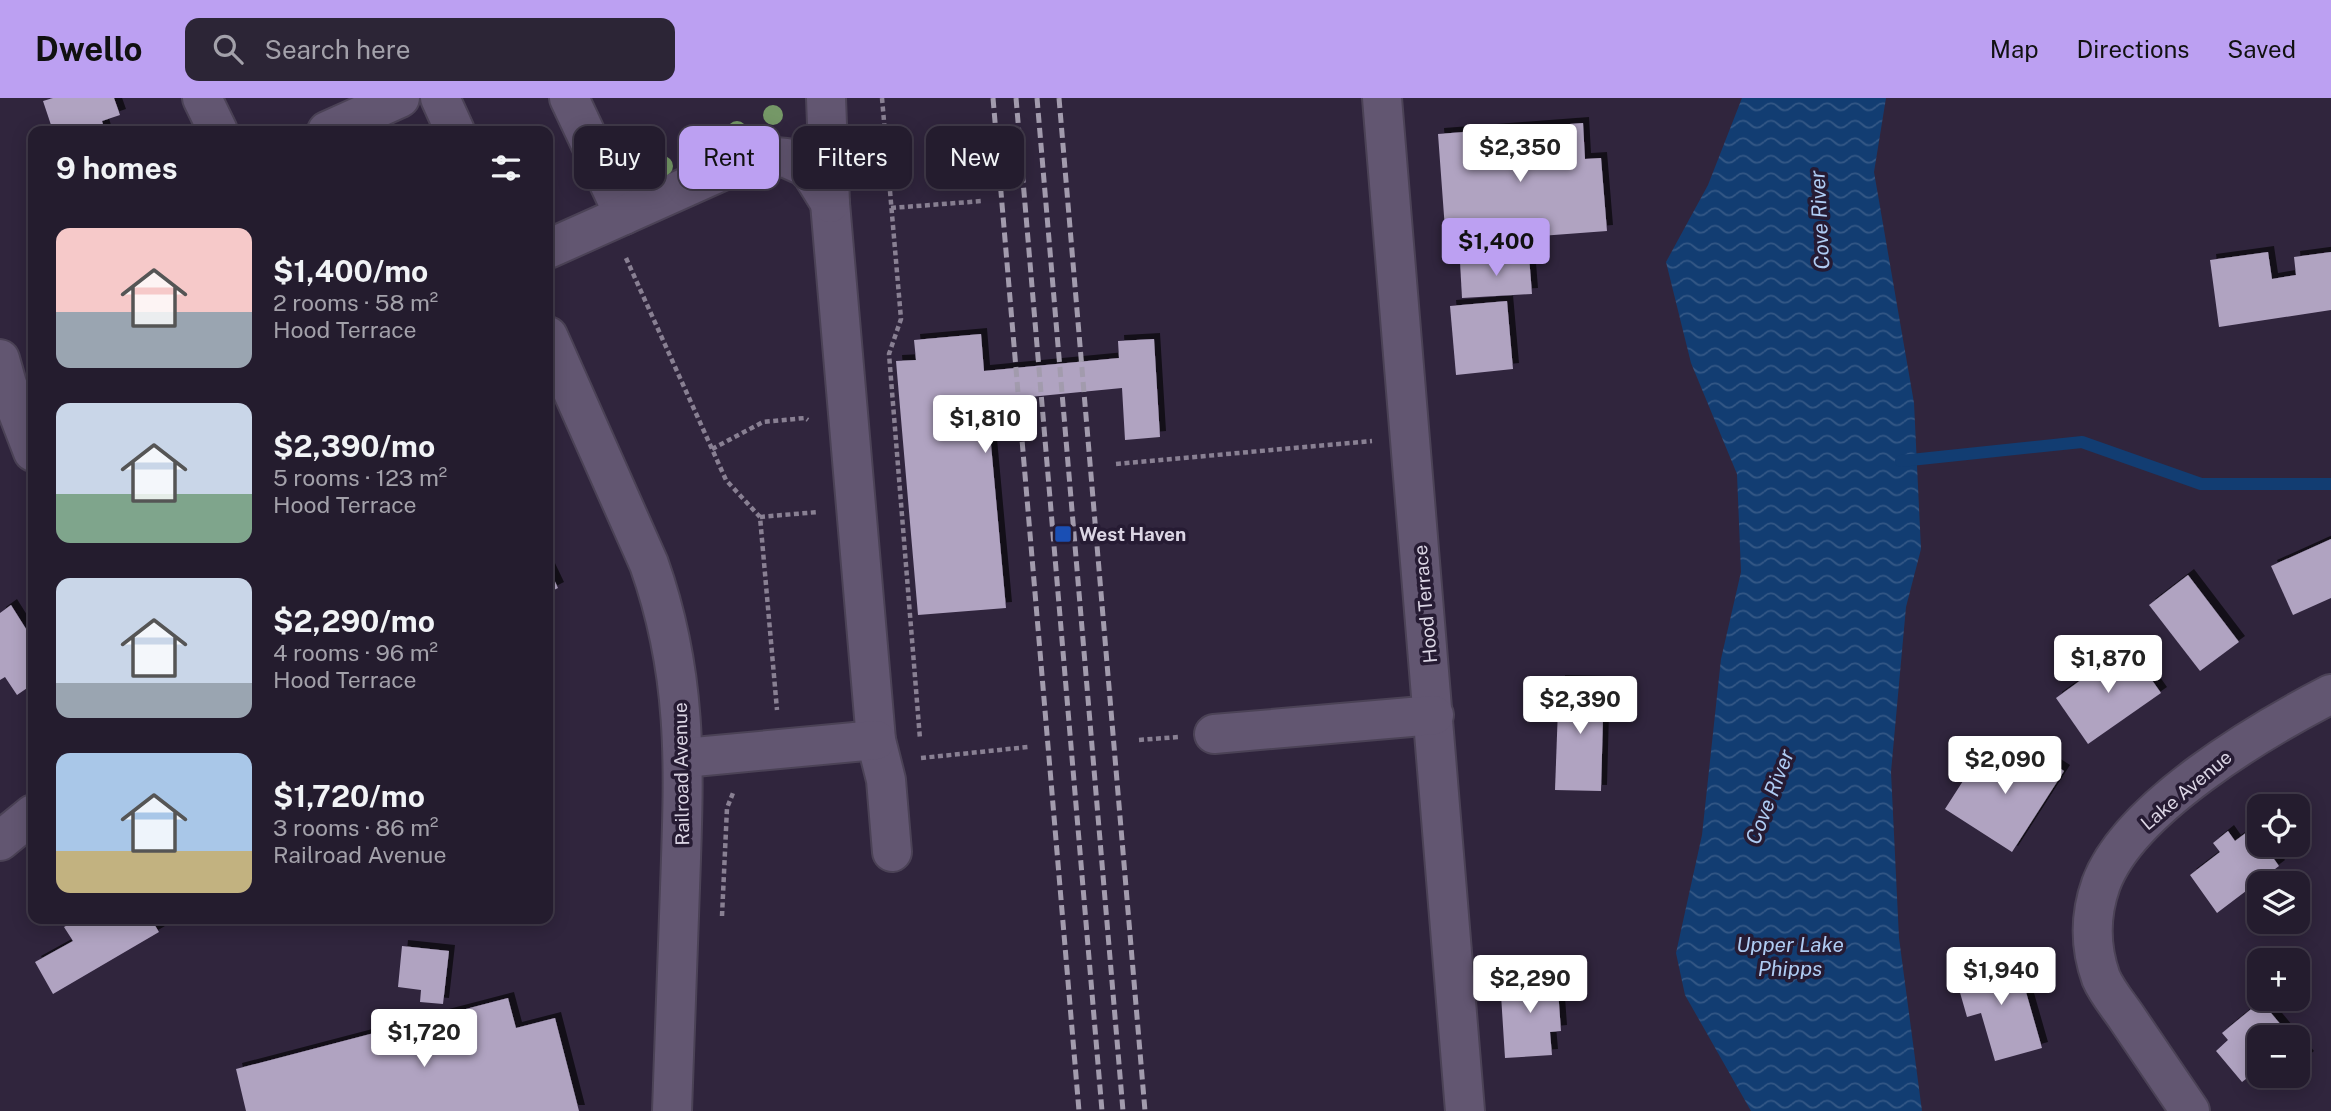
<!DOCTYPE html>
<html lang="en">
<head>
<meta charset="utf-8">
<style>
	:root { --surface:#241c2e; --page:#2c2536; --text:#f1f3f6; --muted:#a3a1aa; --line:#413a4a; --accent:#bca0f2 }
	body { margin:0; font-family:"Public Sans",sans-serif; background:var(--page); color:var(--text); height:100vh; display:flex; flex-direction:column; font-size:26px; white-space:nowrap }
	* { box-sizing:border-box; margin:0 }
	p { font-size:23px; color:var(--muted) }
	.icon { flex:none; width:38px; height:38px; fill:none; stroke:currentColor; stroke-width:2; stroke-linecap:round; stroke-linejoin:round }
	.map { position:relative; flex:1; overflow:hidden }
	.panel { position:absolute; left:28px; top:28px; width:525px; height:798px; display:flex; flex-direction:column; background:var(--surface); border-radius:14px; box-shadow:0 4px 18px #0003,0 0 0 2px var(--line) }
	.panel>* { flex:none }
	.hud { position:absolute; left:574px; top:28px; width:665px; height:63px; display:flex; gap:14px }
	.fabs { position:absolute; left:2247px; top:696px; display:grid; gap:14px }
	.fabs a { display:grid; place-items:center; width:63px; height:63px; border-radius:14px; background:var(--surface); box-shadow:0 4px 18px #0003,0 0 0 2px var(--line); font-size:35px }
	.price { position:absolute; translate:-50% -60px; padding:0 16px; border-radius:7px; background:#fff; color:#222; font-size:23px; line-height:46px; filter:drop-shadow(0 2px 4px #0008) }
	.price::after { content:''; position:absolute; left:50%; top:42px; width:21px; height:16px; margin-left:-10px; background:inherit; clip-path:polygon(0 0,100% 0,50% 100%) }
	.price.active { background:var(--accent); color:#111 }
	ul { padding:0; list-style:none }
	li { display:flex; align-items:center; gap:21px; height:175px; padding:0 28px }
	li span { display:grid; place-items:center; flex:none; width:196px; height:140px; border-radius:14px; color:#555 }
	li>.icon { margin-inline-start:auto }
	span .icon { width:84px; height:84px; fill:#fffc; stroke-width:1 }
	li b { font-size:30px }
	h2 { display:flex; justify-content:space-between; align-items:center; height:84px; padding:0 28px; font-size:30px }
	.tag { padding:0 24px; border-radius:14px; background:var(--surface); box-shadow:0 4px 18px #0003,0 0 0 2px var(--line); font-size:24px; line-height:63px }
	.tag.active { background:var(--accent); color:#111 }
	header { display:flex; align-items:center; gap:42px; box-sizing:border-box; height:98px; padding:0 35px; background:var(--accent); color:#111 }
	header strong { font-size:33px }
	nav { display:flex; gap:38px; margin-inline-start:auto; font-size:24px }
	.search { width:490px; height:63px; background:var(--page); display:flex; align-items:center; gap:18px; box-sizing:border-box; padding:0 24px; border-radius:14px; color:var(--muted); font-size:26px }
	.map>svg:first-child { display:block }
	.water { fill:url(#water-waves) }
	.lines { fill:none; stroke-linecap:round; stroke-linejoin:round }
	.stream { stroke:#123d72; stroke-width:12 }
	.building { fill:#b0a3c1; filter:url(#shadow) }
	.minor-casing { stroke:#4b4256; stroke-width:42 }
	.path { stroke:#898093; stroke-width:4.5; stroke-dasharray:5 3.5; stroke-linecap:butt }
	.minor { stroke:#625671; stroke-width:38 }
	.rail { stroke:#a29bad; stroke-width:5; stroke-dasharray:10 5; stroke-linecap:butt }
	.tree { fill:#759867 }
	.transit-dot { fill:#1a4fb4; stroke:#261b33; stroke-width:2.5 }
	.labels { text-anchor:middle; stroke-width:7; stroke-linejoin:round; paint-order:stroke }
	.poi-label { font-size:19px; font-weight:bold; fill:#dbd5e4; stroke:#261b33; text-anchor:start }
	.street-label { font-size:19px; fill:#dbd5e4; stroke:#261b33 }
	.water-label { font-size:21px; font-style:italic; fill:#afccf3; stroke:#261b33 }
</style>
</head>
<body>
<header>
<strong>Dwello</strong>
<div class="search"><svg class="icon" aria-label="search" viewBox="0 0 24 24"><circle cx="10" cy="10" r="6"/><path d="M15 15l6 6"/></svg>Search here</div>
<nav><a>Map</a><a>Directions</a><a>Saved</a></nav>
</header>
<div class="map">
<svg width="2331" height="1013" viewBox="0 0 2331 1013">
	<defs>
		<pattern id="water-waves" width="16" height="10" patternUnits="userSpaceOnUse" patternTransform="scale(1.75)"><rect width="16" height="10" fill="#123d72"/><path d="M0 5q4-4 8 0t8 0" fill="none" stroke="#345886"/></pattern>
		<filter id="shadow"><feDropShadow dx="6" dy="-6" stdDeviation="0" flood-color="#0009"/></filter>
	</defs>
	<rect width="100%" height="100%" fill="#30253d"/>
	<polygon class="water" points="1742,0 1886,0 1874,74 1914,305 1921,451 1906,509 1891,674 1899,840 1922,1013 1751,1013 1685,897 1676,855 1702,737 1721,561 1741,474 1737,376 1691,265 1666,164 1708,87"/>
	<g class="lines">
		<polyline class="stream" points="1901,363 2082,344 2201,386 2331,386"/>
	</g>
	<g class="building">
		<polygon points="53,0 114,0 120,17 102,23 105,33 53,33 43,3"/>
		<polygon points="1583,25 1585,61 1601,60 1607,133 1446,145 1438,36"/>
		<polygon points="2268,154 2272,181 2296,177 2294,159 2331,154 2331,212 2219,229 2210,162"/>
		<polygon points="1529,158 1532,196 1462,200 1460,164"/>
		<polygon points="1507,203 1513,271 1456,277 1450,208"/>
		<polygon points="981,236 984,273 1119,260 1118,243 1154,241 1160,339 1125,342 1122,290 987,303 1006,510 918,517 896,263 916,262 914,242"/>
		<polygon points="2331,441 2331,500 2293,517 2271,468"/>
		<polygon points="548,469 558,490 548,495"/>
		<polygon points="2188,477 2239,544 2200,573 2149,507"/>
		<polygon points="11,507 33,542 33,586 17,597 5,579 0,582 0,515"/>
		<polygon points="2128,548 2161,595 2088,646 2056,600"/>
		<polygon points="1559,583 1604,584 1601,693 1555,692"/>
		<polygon points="2021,645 2064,673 2012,754 1945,711 1979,658 2003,674"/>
		<polygon points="2251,731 2259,741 2259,747 2264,747 2279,768 2217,815 2190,777 2220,754 2213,745 2228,733 2235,743"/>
		<polygon points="78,821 151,821 159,834 53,896 35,864 73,843 64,829"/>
		<polygon points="402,848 449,853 443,906 420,904 421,892 398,889"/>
		<polygon points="2016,859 2042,950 1995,963 1981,915 1967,919 1955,877"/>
		<polygon points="1557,878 1561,933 1550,934 1552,957 1505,960 1500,881"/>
		<polygon points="508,900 516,930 555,920 579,1013 246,1013 236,971"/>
		<polygon points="2261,903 2292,940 2259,940 2259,978 2285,978 2269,991 2255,974 2242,984 2216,953 2228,942 2222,935"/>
		<polygon points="2298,947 2308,959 2298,967"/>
	</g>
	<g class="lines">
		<defs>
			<g id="minor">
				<polyline points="202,0 218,33"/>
				<polyline points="440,0 455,33"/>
				<polyline points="569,0 624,117"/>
				<polyline points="826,0 830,105 876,642 886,682 892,754"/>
				<polyline points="1382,0 1465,1013"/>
				<polyline points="327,33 400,0"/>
				<polyline points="548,151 731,69 764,58 786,60 804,68 812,76 830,105"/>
				<path d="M548 238 649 466C689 579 684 673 680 790 678 865 675 939 672 1013"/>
				<polyline points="0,261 7,286 33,354"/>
				<polyline points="1214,636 1434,617"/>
				<polyline points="684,660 876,642"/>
				<polyline points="0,743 33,716"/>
				<path d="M2190 1013C2169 982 2148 951 2127 920 2119 908 2107 894 2101 880 2090 849 2090 817 2101 786 2129 710 2261 632 2331 596"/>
			</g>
		</defs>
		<use href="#minor" class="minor-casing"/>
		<g class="path">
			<polyline points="882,0 901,221 889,256 920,641"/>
			<polyline points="891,110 982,103"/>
			<polyline points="626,160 726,382 760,419 777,612"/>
			<polyline points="712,351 763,324 805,320 808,322"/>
			<polyline points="1116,366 1372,343"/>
			<polyline points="760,419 818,414"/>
			<polyline points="1139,642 1178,639"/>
			<polyline points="921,660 1028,649"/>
			<polyline points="722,818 727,710 733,695"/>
		</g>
		<use href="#minor" class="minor"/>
		<g class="rail">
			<polyline points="993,0 1079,1013"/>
			<polyline points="1016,0 1102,1013"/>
			<polyline points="1037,0 1123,1013"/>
			<polyline points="1059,0 1145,1013"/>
		</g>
	</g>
	<g class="tree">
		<circle cx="773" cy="17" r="10"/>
		<circle cx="737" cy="33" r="10"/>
		<circle cx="696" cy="47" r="10"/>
		<circle cx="663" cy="68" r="10"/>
	</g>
	<rect class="transit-dot" x="1054" y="427" width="18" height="18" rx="3.5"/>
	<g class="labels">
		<g class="poi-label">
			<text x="1079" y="443">West Haven</text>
		</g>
		<g class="street-label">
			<text transform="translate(1425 506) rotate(-95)" y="7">Hood Terrace</text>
			<text transform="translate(681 676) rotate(-91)" y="7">Railroad Avenue</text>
			<text transform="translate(2186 692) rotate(-40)" y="7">Lake Avenue</text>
		</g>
		<g class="water-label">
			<text transform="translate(1820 122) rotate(-93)" y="7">Cove River</text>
			<text transform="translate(1770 699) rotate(-69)" y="7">Cove River</text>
			<text x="1790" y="854">Upper Lake<tspan x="1790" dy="24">Phipps</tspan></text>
		</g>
	</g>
</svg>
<div class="fabs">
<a><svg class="icon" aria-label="locate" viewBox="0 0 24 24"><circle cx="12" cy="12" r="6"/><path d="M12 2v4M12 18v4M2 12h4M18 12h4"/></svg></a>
<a><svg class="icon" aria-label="layers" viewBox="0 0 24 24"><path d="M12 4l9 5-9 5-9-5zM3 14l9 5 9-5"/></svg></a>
<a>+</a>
<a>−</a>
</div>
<b class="price" style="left:1520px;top:86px">$2,350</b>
<b class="price active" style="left:1496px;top:180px">$1,400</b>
<b class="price" style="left:985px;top:357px">$1,810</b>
<b class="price" style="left:2108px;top:597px">$1,870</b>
<b class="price" style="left:1580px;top:638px">$2,390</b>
<b class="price" style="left:2005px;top:698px">$2,090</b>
<b class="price" style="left:2001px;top:909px">$1,940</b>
<b class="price" style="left:1530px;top:917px">$2,290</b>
<b class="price" style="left:424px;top:971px">$1,720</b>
<div class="hud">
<a class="tag">Buy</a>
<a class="tag active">Rent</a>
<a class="tag">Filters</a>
<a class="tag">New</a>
</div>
<section class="panel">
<h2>9 homes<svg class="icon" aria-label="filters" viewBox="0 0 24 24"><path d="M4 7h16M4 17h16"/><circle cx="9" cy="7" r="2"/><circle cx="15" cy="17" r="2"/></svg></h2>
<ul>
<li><span style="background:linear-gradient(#f6c9c9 60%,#9aa5b1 0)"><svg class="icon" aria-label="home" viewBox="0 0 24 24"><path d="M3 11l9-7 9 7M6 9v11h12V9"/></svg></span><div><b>$1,400/mo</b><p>2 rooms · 58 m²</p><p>Hood Terrace</p></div></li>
<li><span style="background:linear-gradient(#c9d6e8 65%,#7fa58c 0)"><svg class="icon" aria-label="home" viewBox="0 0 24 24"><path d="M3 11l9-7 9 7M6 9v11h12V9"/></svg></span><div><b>$2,390/mo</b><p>5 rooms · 123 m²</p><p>Hood Terrace</p></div></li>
<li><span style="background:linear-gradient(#c9d6e8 75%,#9aa5b1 0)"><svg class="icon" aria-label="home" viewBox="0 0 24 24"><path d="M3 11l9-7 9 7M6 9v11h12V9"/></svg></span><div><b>$2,290/mo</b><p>4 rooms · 96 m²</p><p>Hood Terrace</p></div></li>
<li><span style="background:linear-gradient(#a9c7e8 70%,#c2b280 0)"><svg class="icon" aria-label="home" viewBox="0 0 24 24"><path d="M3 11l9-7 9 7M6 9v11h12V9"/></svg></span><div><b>$1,720/mo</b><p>3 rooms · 86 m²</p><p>Railroad Avenue</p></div></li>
</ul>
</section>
</div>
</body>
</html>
